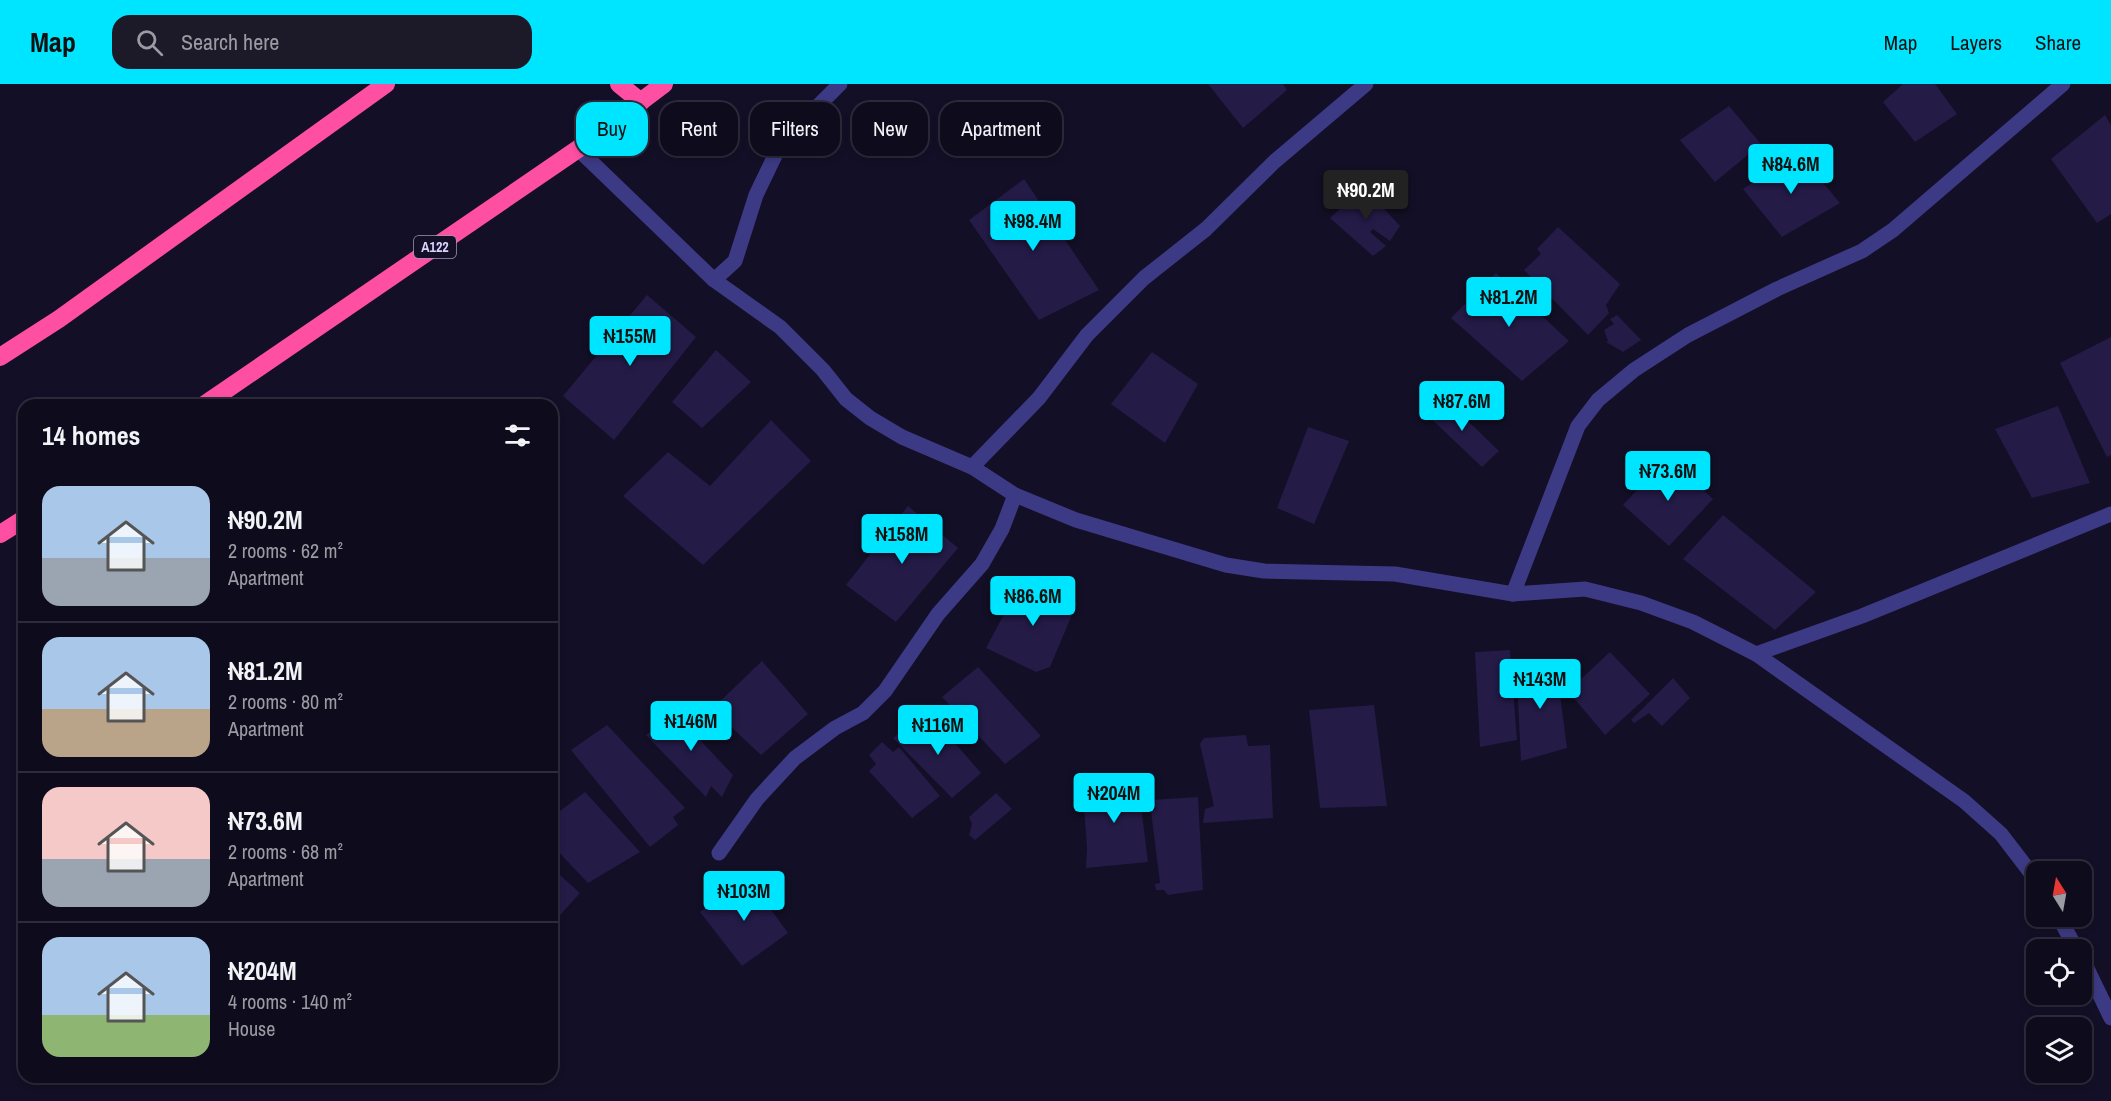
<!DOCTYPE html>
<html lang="en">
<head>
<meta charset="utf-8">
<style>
	:root { --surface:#0e0b1c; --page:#1c1929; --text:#f1f3f6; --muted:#9b9ba3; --line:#2e2b3b; --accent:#00e5ff }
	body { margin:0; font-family:"Archivo Narrow",sans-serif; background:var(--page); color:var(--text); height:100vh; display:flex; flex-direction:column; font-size:22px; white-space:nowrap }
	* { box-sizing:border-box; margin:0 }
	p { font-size:20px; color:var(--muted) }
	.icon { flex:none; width:33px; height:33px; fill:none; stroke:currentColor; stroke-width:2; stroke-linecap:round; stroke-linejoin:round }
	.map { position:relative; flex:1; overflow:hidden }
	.side { position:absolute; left:18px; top:315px; width:540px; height:684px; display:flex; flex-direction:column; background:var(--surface); border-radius:18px; box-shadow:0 3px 9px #0003,0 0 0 2px var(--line) }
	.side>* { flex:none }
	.hud { position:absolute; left:576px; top:18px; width:570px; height:54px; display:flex; gap:12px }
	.needle { width:39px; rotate:349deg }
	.fabs { position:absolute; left:2026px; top:777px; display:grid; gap:12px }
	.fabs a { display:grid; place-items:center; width:66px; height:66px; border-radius:12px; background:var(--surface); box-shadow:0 3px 9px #0003,0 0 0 2px var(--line); font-size:30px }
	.price { position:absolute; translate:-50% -51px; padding:0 14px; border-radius:6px; background:var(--accent); color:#111; font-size:20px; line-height:39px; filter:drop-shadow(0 2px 3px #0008) }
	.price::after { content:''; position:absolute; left:50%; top:36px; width:18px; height:14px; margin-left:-9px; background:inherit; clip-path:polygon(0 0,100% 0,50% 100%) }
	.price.on { background:#222; color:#fff }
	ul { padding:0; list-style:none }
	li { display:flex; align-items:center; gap:18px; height:150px; padding:0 24px }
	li+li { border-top:2px solid var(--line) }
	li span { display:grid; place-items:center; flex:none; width:168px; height:120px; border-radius:18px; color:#555 }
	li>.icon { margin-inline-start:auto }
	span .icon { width:72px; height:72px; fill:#fffc; stroke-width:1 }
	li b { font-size:26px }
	h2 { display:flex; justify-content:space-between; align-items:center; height:72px; padding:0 24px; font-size:26px }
	.tag { padding:0 21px; border-radius:18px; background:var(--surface); box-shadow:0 3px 9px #0003,0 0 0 2px var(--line); font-size:21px; line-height:54px }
	.tag.on { background:var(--accent); color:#111 }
	header { display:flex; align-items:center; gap:36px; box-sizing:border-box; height:84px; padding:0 30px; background:var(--accent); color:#111 }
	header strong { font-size:28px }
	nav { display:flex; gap:33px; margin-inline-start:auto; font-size:21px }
	.search { width:420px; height:54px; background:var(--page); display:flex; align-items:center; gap:15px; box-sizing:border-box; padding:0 21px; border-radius:18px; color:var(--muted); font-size:22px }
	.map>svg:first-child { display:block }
	.building { fill:#241b47 }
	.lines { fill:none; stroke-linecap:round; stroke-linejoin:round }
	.minor { stroke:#3d3a85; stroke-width:15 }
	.highway { stroke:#ff4fa3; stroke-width:18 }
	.labels { text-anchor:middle; stroke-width:5; stroke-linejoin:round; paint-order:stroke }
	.shield { fill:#130f26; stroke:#9e99be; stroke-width:1.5 }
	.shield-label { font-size:14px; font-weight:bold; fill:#d9d4ff }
</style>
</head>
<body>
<header>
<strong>Map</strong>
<div class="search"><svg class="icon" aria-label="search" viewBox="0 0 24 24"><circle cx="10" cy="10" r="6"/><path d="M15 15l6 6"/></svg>Search here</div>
<nav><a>Map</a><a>Layers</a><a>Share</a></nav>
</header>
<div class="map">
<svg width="2111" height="1017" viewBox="0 0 2111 1017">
	<rect width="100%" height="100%" fill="#130f26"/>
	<g class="building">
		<polygon points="1208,0 1283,0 1287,6 1243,44"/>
		<polygon points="1903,0 1935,0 1957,30 1915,58 1883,18"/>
		<polygon points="1729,22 1761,60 1715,98 1680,56"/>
		<polygon points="2105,31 2111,41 2111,130 2097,139 2051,75"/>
		<polygon points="1798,69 1840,119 1782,153 1743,105"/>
		<polygon points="1024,95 1099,206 1039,236 969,136"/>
		<polygon points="1364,103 1400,142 1390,157 1373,145 1370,148 1386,162 1373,172 1330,134"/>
		<polygon points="1558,143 1620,200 1606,221 1609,229 1588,251 1524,186 1541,170 1537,165"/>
		<polygon points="1496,189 1569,257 1522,297 1451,234"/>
		<polygon points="647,211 696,253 614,356 563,312"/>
		<polygon points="1617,231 1641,256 1623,268 1606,258 1608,257 1604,246 1614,240 1610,235"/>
		<polygon points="2111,253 2111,371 2107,373 2060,279"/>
		<polygon points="716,266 751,298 702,344 672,318"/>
		<polygon points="1152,268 1198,300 1165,359 1111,320"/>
		<polygon points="1443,313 1499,367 1482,383 1425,329"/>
		<polygon points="2058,322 2090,399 2032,414 1995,345"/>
		<polygon points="771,336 811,377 703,481 623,412 668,368 710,402"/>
		<polygon points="1308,343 1349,357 1314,440 1277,424"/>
		<polygon points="1667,374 1713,415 1669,462 1623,421"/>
		<polygon points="908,422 958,464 896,538 846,501"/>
		<polygon points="1723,431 1816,508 1775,546 1683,475"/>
		<polygon points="1020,500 1036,508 1046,501 1077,519 1050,583 1036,588 986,564"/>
		<polygon points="1510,566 1517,656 1480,663 1475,568"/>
		<polygon points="1610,568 1650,610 1605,651 1568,607"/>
		<polygon points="762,577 808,630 761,671 712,625"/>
		<polygon points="1516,577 1556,580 1567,664 1521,677"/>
		<polygon points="978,583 1041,652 1005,680 942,613"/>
		<polygon points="1673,594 1690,614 1662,642 1649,629 1634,639 1631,636"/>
		<polygon points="685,621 700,642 699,655 733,691 722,713 711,702 706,713 646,651"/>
		<polygon points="1374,621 1387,722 1320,724 1309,626"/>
		<polygon points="918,634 924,643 934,635 981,689 952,714 893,654"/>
		<polygon points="607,641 685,724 673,733 678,741 650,763 571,666"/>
		<polygon points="1246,651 1248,662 1270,661 1273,734 1203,739 1205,725 1214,722 1200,660 1204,654"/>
		<polygon points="882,658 893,668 899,663 940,712 912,734 869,687 876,680 869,671"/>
		<polygon points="1122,690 1137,690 1148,778 1086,784 1087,764 1082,694 1094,694 1098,707 1121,701"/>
		<polygon points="585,708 640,768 588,799 552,761 552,733"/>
		<polygon points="996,709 1012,725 975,756 969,751 972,740 969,733"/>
		<polygon points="1198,713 1203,806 1168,811 1164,806 1156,806 1155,800 1160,799 1151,727 1156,725 1151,716"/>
		<polygon points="552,784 580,809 552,840"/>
		<polygon points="748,794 788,849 742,882 700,828"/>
	</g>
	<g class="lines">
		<g class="minor">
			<polyline points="578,65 714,196 780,243 823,286 846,315 870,334 902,353 972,383 1015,411 1076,436 1226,481 1264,487 1395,490 1513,510 1585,505 1641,519 1693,538 1756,570 1964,717 2001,750 2037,797"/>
			<polyline points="714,196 735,177 756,111 781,59 840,0"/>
			<polyline points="972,383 1039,314 1087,251 1144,194 1206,145 1274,78 1366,0"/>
			<polyline points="1513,510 1578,342 1598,316 1634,286 1688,251 1777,205 1862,167 1893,146 2063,0"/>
			<polyline points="1756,570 1862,532 2111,430"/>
			<polyline points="719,769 757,715 795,674 835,644 863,629 885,607 938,530 982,480 1002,445 1015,411"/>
			<polyline points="2058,832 2077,866"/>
			<polyline points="2082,874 2111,934"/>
		</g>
		<g class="highway">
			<polyline points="619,0 641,18"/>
			<polyline points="0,273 59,235 386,0"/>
			<polyline points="204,321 578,65 664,0"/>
			<polyline points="0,450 24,435"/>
		</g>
	</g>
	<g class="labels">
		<rect class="shield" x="414" y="152" width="42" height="22" rx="4.5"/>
		<g class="shield-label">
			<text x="435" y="168">A122</text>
		</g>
	</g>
</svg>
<div class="fabs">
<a><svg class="needle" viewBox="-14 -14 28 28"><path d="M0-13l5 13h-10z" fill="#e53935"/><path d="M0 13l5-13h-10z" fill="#9b9ba3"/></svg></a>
<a><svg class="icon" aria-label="locate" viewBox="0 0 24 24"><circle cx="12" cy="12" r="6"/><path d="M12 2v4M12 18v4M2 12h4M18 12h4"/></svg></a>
<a><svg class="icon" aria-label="layers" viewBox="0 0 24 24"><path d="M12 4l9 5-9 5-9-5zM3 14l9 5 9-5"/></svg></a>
</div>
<b class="price" style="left:1791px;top:111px">₦84.6M</b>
<b class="price on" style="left:1366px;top:137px">₦90.2M</b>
<b class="price" style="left:1033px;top:168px">₦98.4M</b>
<b class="price" style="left:1509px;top:244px">₦81.2M</b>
<b class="price" style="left:630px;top:283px">₦155M</b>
<b class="price" style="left:1462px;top:348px">₦87.6M</b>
<b class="price" style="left:1668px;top:418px">₦73.6M</b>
<b class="price" style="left:902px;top:481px">₦158M</b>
<b class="price" style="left:1033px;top:543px">₦86.6M</b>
<b class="price" style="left:1540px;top:626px">₦143M</b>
<b class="price" style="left:691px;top:668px">₦146M</b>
<b class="price" style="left:938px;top:672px">₦116M</b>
<b class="price" style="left:1114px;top:740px">₦204M</b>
<b class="price" style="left:744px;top:838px">₦103M</b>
<div class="hud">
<a class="tag on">Buy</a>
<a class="tag">Rent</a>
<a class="tag">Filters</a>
<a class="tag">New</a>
<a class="tag">Apartment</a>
</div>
<section class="side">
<h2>14 homes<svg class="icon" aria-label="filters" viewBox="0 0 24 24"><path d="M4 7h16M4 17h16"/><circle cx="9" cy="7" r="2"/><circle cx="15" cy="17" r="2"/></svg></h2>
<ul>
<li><span style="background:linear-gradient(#a9c7e8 60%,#9aa5b1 0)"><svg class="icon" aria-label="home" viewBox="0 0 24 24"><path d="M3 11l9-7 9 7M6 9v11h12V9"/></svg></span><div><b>₦90.2M</b><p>2 rooms · 62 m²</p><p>Apartment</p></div></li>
<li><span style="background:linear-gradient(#a9c7e8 60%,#b9a48a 0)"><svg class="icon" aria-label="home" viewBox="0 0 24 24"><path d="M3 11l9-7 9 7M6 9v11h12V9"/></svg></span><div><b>₦81.2M</b><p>2 rooms · 80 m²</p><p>Apartment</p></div></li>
<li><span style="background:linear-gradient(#f6c9c9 60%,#9aa5b1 0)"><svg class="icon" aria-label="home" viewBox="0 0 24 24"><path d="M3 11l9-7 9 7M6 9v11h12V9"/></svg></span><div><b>₦73.6M</b><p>2 rooms · 68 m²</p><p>Apartment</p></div></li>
<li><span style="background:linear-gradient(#a9c7e8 65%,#8fb573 0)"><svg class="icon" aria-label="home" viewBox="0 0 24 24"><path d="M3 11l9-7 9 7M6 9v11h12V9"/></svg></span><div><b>₦204M</b><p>4 rooms · 140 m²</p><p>House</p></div></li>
</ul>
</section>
</div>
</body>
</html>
